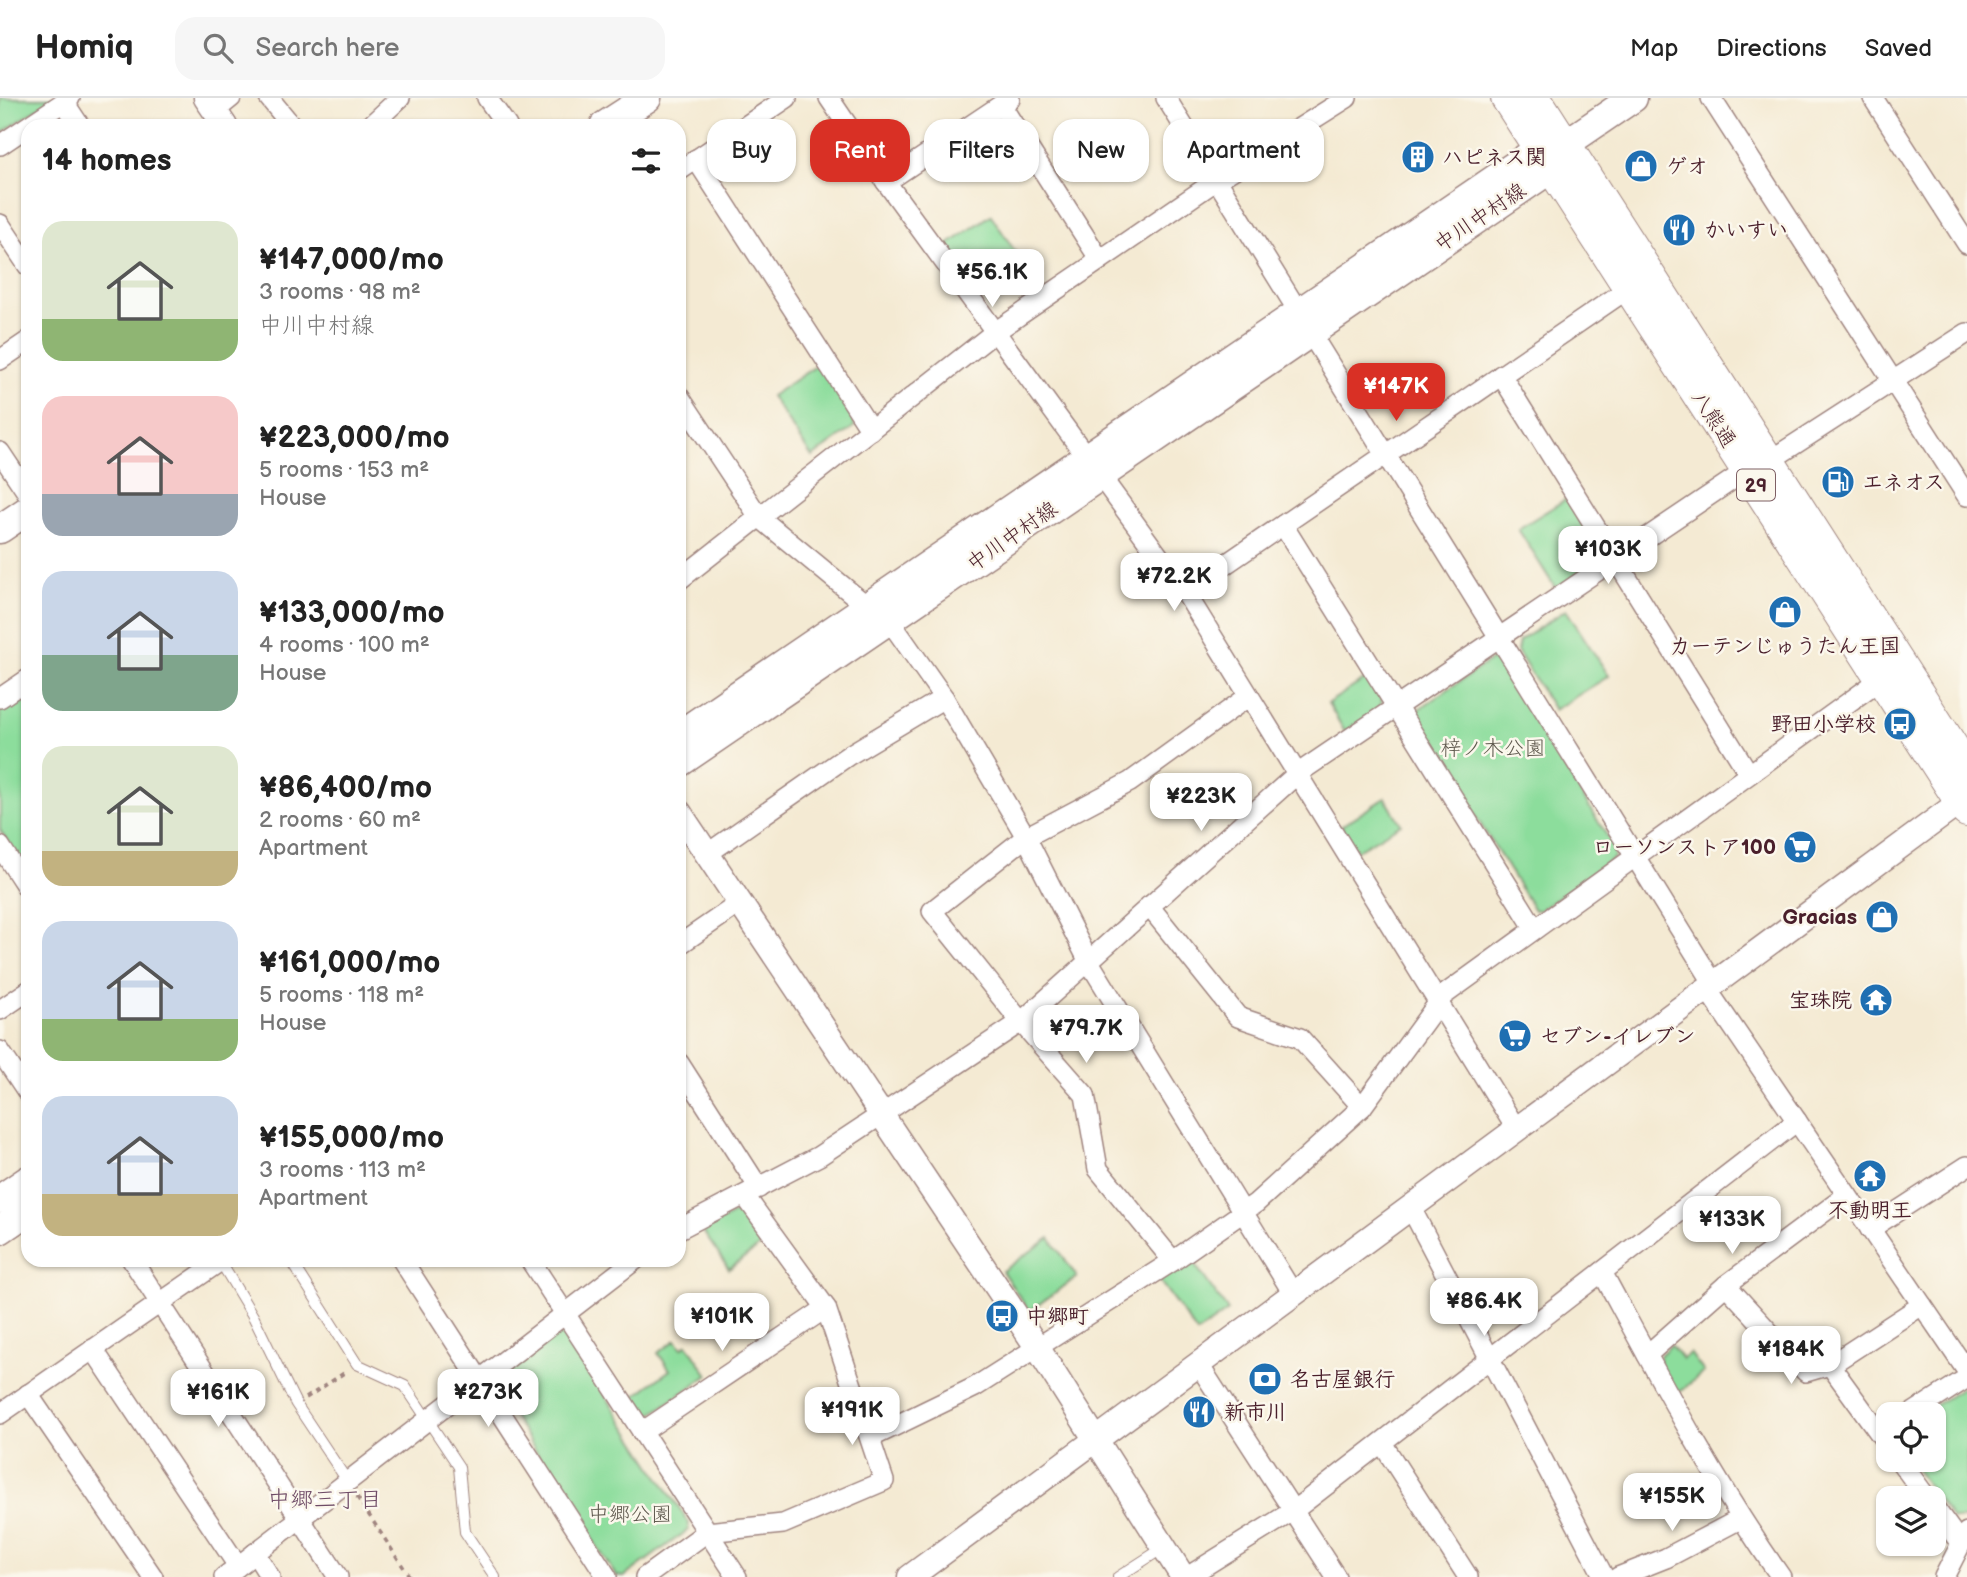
<!DOCTYPE html>
<html lang="en">
<head>
<meta charset="utf-8">
<style>
	:root { --surface:#fff; --page:#f6f6f6; --text:#222; --muted:#767676; --line:#e0e0e0; --accent:#d93025 }
	body { margin:0; font-family:"Balsamiq Sans","Klee One",sans-serif; background:var(--page); color:var(--text); height:100vh; display:flex; flex-direction:column; font-size:26px; white-space:nowrap }
	* { box-sizing:border-box; margin:0 }
	p { font-size:23px; color:var(--muted) }
	.icon { flex:none; width:38px; height:38px; fill:none; stroke:currentColor; stroke-width:2; stroke-linecap:round; stroke-linejoin:round }
	.map { position:relative; flex:1; overflow:hidden }
	.panel { position:absolute; left:21px; top:21px; width:665px; height:1148px; display:flex; flex-direction:column; background:var(--surface); border-radius:21px; box-shadow:0 2px 5px #0004 }
	.panel>* { flex:none }
	.banner { position:absolute; left:707px; top:21px; width:665px; height:63px; display:flex; gap:14px }
	.tools { position:absolute; left:1876px; top:1304px; display:grid; gap:14px }
	.tools a { display:grid; place-items:center; width:70px; height:70px; border-radius:14px; background:var(--surface); box-shadow:0 2px 5px #0004; font-size:35px }
	.price { position:absolute; translate:-50% -60px; padding:0 16px; border-radius:14px; background:#fff; color:#222; font-size:23px; line-height:46px; filter:drop-shadow(0 2px 4px #0008) }
	.price::after { content:''; position:absolute; left:50%; top:42px; width:21px; height:16px; margin-left:-10px; background:inherit; clip-path:polygon(0 0,100% 0,50% 100%) }
	.price.current { background:var(--accent); color:#fff }
	ul { padding:0; list-style:none }
	li { display:flex; align-items:center; gap:21px; height:175px; padding:0 21px }
	li span { display:grid; place-items:center; flex:none; width:196px; height:140px; border-radius:21px; color:#555 }
	li>.icon { margin-inline-start:auto }
	span .icon { width:84px; height:84px; fill:#fffc; stroke-width:1 }
	li b { font-size:30px }
	h2 { display:flex; justify-content:space-between; align-items:center; height:84px; padding:0 21px; font-size:30px }
	.tag { padding:0 24px; border-radius:21px; background:var(--surface); box-shadow:0 2px 5px #0004; font-size:24px; line-height:63px }
	.tag.current { background:var(--accent); color:#fff }
	header { display:flex; align-items:center; gap:42px; box-sizing:border-box; height:98px; padding:0 35px; background:var(--surface); border-bottom:2px solid var(--line) }
	header strong { font-size:33px }
	nav { display:flex; gap:38px; margin-inline-start:auto; font-size:24px }
	.search { width:490px; height:63px; background:var(--page); display:flex; align-items:center; gap:18px; box-sizing:border-box; padding:0 24px; border-radius:21px; color:var(--muted); font-size:26px }
	.map>svg:first-child { display:block }
	.green { fill:#8cdd9c; stroke:#6b7e64; stroke-width:2 }
	.lines { fill:none; stroke-linecap:round; stroke-linejoin:round }
	.service-casing { stroke:#9f847f; stroke-width:12 }
	.minor-casing { stroke:#9f847f; stroke-width:22 }
	.tertiary-casing { stroke:#9f847f; stroke-width:27 }
	.secondary-casing { stroke:#9f847f; stroke-width:31 }
	.primary-casing { stroke:#9f847f; stroke-width:34 }
	.path { stroke:#9f847f; stroke-width:3.5; stroke-dasharray:5 5; stroke-linecap:butt }
	.service { stroke:#fff; stroke-width:10 }
	.minor { stroke:#fff; stroke-width:19 }
	.tertiary { stroke:#fff; stroke-width:24 }
	.secondary { stroke:#fff; stroke-width:28 }
	.primary { stroke:#fff; stroke-width:32 }
	.labels { text-anchor:middle; stroke-width:5; stroke-linejoin:round; paint-order:stroke }
	.shield { fill:#fbf7ec; stroke:#7f6065; stroke-width:2 }
	.shield-label { font-size:19px; font-weight:bold; fill:#4a1f2b }
	.poi-label { font-size:21px; font-weight:bold; fill:#4a1f2b; stroke:#fbf7ec; text-anchor:start }
	.street-label { font-size:21px; fill:#4a1f2b; stroke:#fbf7ec }
	.park-label { font-size:21px; fill:#5e584d; stroke:#fbf7ec }
	.neighbourhood-label { font-size:23px; fill:#6f4c67; stroke:#fbf7ec }
</style>
</head>
<body>
<header>
<strong>Homiq</strong>
<div class="search"><svg class="icon" aria-label="search" viewBox="0 0 24 24"><circle cx="10" cy="10" r="6"/><path d="M15 15l6 6"/></svg>Search here</div>
<nav><a>Map</a><a>Directions</a><a>Saved</a></nav>
</header>
<div class="map">
<svg width="1967" height="1479" viewBox="0 0 1967 1479">
	<rect width="100%" height="100%" fill="#fbf7ec"/>
	<filter id="ink" filterUnits="userSpaceOnUse"><feTurbulence type="fractalNoise" baseFrequency=".0143" numOctaves="2"/><feDisplacementMap in="SourceGraphic" scale="14" xChannelSelector="R" yChannelSelector="G"/><feConvolveMatrix kernelMatrix="1 2 1 2 8 2 1 2 1" color-interpolation-filters="sRGB"/></filter>
	<filter id="wash" filterUnits="userSpaceOnUse"><feTurbulence type="fractalNoise" baseFrequency=".00686" numOctaves="4" result="noise"/><feDisplacementMap in="SourceGraphic" scale="28" xChannelSelector="R" yChannelSelector="G"/><feGaussianBlur stdDeviation="1.57" result="paint"/><feColorMatrix in="noise" values="0 0 0 0 0 0 0 0 0 0 0 0 0 0 0 0 0 1.4 0 .05"/><feComposite in="paint" operator="in"/></filter>
	<g filter="url(#wash)">
		<rect width="100%" height="100%" fill="#f4ead3"/>
		<g class="green">
			<polygon points="0,0 53,0 0,36"/>
			<polygon points="991,117 1016,155 972,186 945,149"/>
			<polygon points="819,266 854,321 854,329 812,359 771,298"/>
			<polygon points="1568,400 1601,455 1599,462 1556,491 1518,431"/>
			<polygon points="1566,512 1609,578 1554,612 1517,553 1519,543"/>
			<polygon points="1491,562 1500,564 1614,749 1614,760 1540,812 1534,812 1415,621 1416,613"/>
			<polygon points="1369,579 1382,602 1380,611 1345,634 1328,605"/>
			<polygon points="15,600 24,601 28,607 28,773 0,732 0,610"/>
			<polygon points="1385,700 1401,726 1356,753 1341,728"/>
			<polygon points="736,1115 747,1115 767,1143 729,1171 702,1132"/>
			<polygon points="1050,1140 1077,1179 1029,1213 1002,1173"/>
			<polygon points="1191,1161 1228,1213 1197,1235 1159,1182"/>
			<polygon points="560,1234 564,1234 689,1425 688,1432 624,1479 616,1478 496,1291 496,1282"/>
			<polygon points="676,1242 682,1250 687,1246 708,1277 649,1318 643,1316 632,1300 670,1272 658,1255"/>
			<polygon points="1671,1247 1682,1261 1690,1255 1704,1274 1675,1297 1658,1267 1660,1257"/>
			<polygon points="1962,1290 1967,1297 1967,1417 1965,1421 1952,1421 1909,1362 1934,1362 1934,1316 1921,1316"/>
		</g>
	</g>
	<g filter="url(#ink)">
		<g class="lines">
			<defs>
				<g id="service">
					<polyline points="291,1162 357,1266 405,1288 459,1369 465,1434 495,1479"/>
					<polyline points="220,1163 253,1218 296,1306 348,1384"/>
					<polyline points="1118,1479 1163,1450"/>
				</g>
				<g id="minor">
					<polyline points="269,0 292,28"/>
					<polyline points="487,0 507,28"/>
					<polyline points="829,0 886,84 1185,494 1517,1032"/>
					<polyline points="1166,0 1298,213"/>
					<polyline points="1711,0 1967,398"/>
					<polyline points="1873,0 1967,146"/>
					<polyline points="64,4 80,28"/>
					<polyline points="1001,7 1100,162"/>
					<polyline points="215,13 231,0"/>
					<polyline points="370,28 400,0"/>
					<polyline points="0,47 70,0"/>
					<polyline points="696,61 871,332"/>
					<polyline points="679,73 787,0"/>
					<polyline points="886,84 1010,1"/>
					<polyline points="0,126 28,168"/>
					<polyline points="1311,236 1714,886"/>
					<polyline points="0,262 28,243"/>
					<polyline points="1501,277 1749,676"/>
					<polyline points="679,298 759,419 867,508"/>
					<polyline points="0,354 28,396"/>
					<polyline points="1769,363 1967,235"/>
					<polyline points="1283,427 1535,831"/>
					<polyline points="679,482 995,234 1217,82 1347,0"/>
					<polyline points="1185,494 1629,190"/>
					<polyline points="890,523 944,600 1026,739 1088,862 1294,1197"/>
					<polyline points="0,600 28,581"/>
					<polyline points="0,748 28,791"/>
					<polyline points="707,756 849,657 944,600"/>
					<polyline points="1149,808 1238,919 1300,940 1362,1009"/>
					<polyline points="679,847 740,805"/>
					<polyline points="1707,891 1967,1273"/>
					<polyline points="0,912 28,893"/>
					<polyline points="0,953 28,995"/>
					<polyline points="679,965 759,1090"/>
					<polyline points="1411,1110 1604,1479"/>
					<polyline points="679,1131 819,1058 1021,924 1297,676 1747,372"/>
					<polyline points="1870,1131 1967,1068"/>
					<polyline points="132,1162 338,1479"/>
					<polyline points="402,1162 607,1479"/>
					<polyline points="530,1162 737,1479"/>
					<polyline points="1173,1163 1098,1071 1085,997 1021,924 932,813 1026,739 1130,684 1249,598"/>
					<path d="M1602 1174C1659 1279 1712 1381 1781 1479"/>
					<polyline points="1726,1187 1806,1274 1830,1267 1888,1347"/>
					<polyline points="93,1251 238,1468"/>
					<polyline points="1647,1257 1726,1187 1847,1097"/>
					<polyline points="1199,1267 1336,1479"/>
					<polyline points="1830,1267 1922,1207"/>
					<polyline points="28,1296 153,1479"/>
					<polyline points="0,1316 222,1162"/>
					<polyline points="1911,1316 1967,1280"/>
					<polyline points="642,1334 826,1210"/>
					<polyline points="870,1340 975,1289 1173,1163 1256,1105 1362,1009 1444,897 1881,581"/>
					<polyline points="1382,1345 1468,1479"/>
					<polyline points="1899,1362 1927,1400"/>
					<polyline points="1934,1409 1961,1446"/>
					<polyline points="255,1455 270,1479"/>
					<polyline points="224,1479 635,1162"/>
					<polyline points="645,1479 707,1434 783,1426 884,1383 826,1210 745,1098"/>
					<polyline points="1187,1479 1293,1413 1797,1023"/>
					<polyline points="1618,1479 1666,1460 1740,1421"/>
					<polyline points="1944,1479 1967,1434"/>
				</g>
				<g id="tertiary">
					<polyline points="206,0 225,28"/>
					<polyline points="679,714 1037,1249 1183,1479"/>
					<polyline points="910,1479 1967,699"/>
				</g>
				<g id="secondary">
					<polyline points="604,28 647,0"/>
					<polyline points="0,431 28,412"/>
					<polyline points="679,637 1539,51 1564,47 1633,0"/>
					<polyline points="679,665 1552,70 1562,50"/>
					<polyline points="0,1101 28,1082"/>
					<polyline points="0,1132 28,1113"/>
				</g>
				<g id="primary">
					<polyline points="1507,0 1967,713"/>
					<polyline points="1535,0 1967,672"/>
				</g>
			</defs>
			<use href="#service" class="service-casing"/>
			<use href="#minor" class="minor-casing"/>
			<use href="#tertiary" class="tertiary-casing"/>
			<use href="#secondary" class="secondary-casing"/>
			<use href="#primary" class="primary-casing"/>
			<g class="path">
				<polyline points="306,1300 347,1273"/>
				<polyline points="357,1399 410,1479"/>
			</g>
			<use href="#service" class="service"/>
			<use href="#minor" class="minor"/>
			<use href="#tertiary" class="tertiary"/>
			<use href="#secondary" class="secondary"/>
			<use href="#primary" class="primary"/>
		</g>
	</g>
	<defs>
		<symbol id="building-disc" viewBox="-11 -11 22 22"><circle r="9.5" fill="#1f6fb2" stroke="#fbf7ec"/><path d="M-4-6H4V6H1V3H-1V6H-4ZM-2.5-4.3h1.7v1.8h-1.7ZM.8-4.3h1.7v1.8H.8ZM-2.5-1h1.7V.8h-1.7ZM.8-1h1.7V.8H.8Z" fill="#fff"/></symbol>
		<symbol id="shop-disc" viewBox="-11 -11 22 22"><circle r="9.5" fill="#1f6fb2" stroke="#fbf7ec"/><path d="M-5-2.5h2.3a2.7 3.5 0 0 1 5.4 0H5L5.5 6h-11ZM-1.5-2.5h3a1.5 2.3 0 0 0-3 0Z" fill="#fff"/></symbol>
		<symbol id="restaurant-disc" viewBox="-11 -11 22 22"><circle r="9.5" fill="#1f6fb2" stroke="#fbf7ec"/><path d="M-5-6h1v4h1v-4h1v4h1v-4h1v5L-1.5 .5V6h-2V.5L-5-1ZM5-6V6H3V1.5H1.5Q1.5-4 5-6Z" fill="#fff"/></symbol>
		<symbol id="fuel-disc" viewBox="-11 -11 22 22"><circle r="9.5" fill="#1f6fb2" stroke="#fbf7ec"/><path d="M-5.5-6h7V0h2V4h1.3V-2.5L3-4.5l.8-.8L6-3V5H2.5V1h-1V6h-7ZM-4.2-4.7v3.2H.2V-4.7Z" fill="#fff"/></symbol>
		<symbol id="bus-disc" viewBox="-11 -11 22 22"><circle r="9.5" fill="#1f6fb2" stroke="#fbf7ec"/><path d="M-5-6H5V4H4V6H2V4H-2V6H-4V4H-5ZM-3.5-4V0h7V-4ZM-3.5 1.2v1.5H-2V1.2ZM2 1.2v1.5H3.5V1.2Z" fill="#fff"/></symbol>
		<symbol id="supermarket-disc" viewBox="-11 -11 22 22"><circle r="9.5" fill="#1f6fb2" stroke="#fbf7ec"/><path d="M-6-5.5h2.5l.6 2H6L4.5 2H-2.5L-4.4-4H-6ZM-1.5 3.2a1.3 1.3 0 1 0 .1 0ZM3 3.2a1.3 1.3 0 1 0 .1 0Z" fill="#fff"/></symbol>
		<symbol id="temple-disc" viewBox="-11 -11 22 22"><circle r="9.5" fill="#1f6fb2" stroke="#fbf7ec"/><path d="M0-6L5-2H3V0L6.5 2.5H4V6H1.5V3h-3V6H-4V2.5H-6.5L-3 0V-2H-5Z" fill="#fff"/></symbol>
		<symbol id="bank-disc" viewBox="-11 -11 22 22"><circle r="9.5" fill="#1f6fb2" stroke="#fbf7ec"/><path d="M-6-4H6V4H-6ZM0-2.3a2.3 2.3 0 1 0 0 4.6a2.3 2.3 0 1 0 0-4.6Z" fill="#fff"/></symbol>
	</defs>
	<g fill-rule="evenodd">
		<use href="#building-disc" x="1399" y="40" width="38" height="38"/>
		<use href="#shop-disc" x="1622" y="49" width="38" height="38"/>
		<use href="#restaurant-disc" x="1660" y="113" width="38" height="38"/>
		<use href="#fuel-disc" x="1819" y="365" width="38" height="38"/>
		<use href="#shop-disc" x="1766" y="495" width="38" height="38"/>
		<use href="#bus-disc" x="1881" y="607" width="38" height="38"/>
		<use href="#supermarket-disc" x="1781" y="730" width="38" height="38"/>
		<use href="#shop-disc" x="1863" y="800" width="38" height="38"/>
		<use href="#temple-disc" x="1857" y="883" width="38" height="38"/>
		<use href="#supermarket-disc" x="1496" y="919" width="38" height="38"/>
		<use href="#temple-disc" x="1851" y="1059" width="38" height="38"/>
		<use href="#bus-disc" x="983" y="1199" width="38" height="38"/>
		<use href="#bank-disc" x="1246" y="1262" width="38" height="38"/>
		<use href="#restaurant-disc" x="1180" y="1295" width="38" height="38"/>
	</g>
	<g class="labels">
		<rect class="shield" x="1737" y="371.5" width="38" height="31" rx="5"/>
		<g class="shield-label">
			<text x="1756" y="394">29</text>
		</g>
		<g class="poi-label">
			<text x="1442" y="66">ハピネス関</text>
			<text x="1666" y="75">ゲオ</text>
			<text x="1704" y="139">かいすい</text>
			<text x="1862" y="391">エネオス</text>
			<text x="1785" y="555" text-anchor="middle">カーテンじゅうたん王国</text>
			<text x="1876" y="633" text-anchor="end">野田小学校</text>
			<text x="1776" y="756" text-anchor="end">ローソンストア100</text>
			<text x="1857" y="826" text-anchor="end">Gracias</text>
			<text x="1852" y="909" text-anchor="end">宝珠院</text>
			<text x="1540" y="945">セブン-イレブン</text>
			<text x="1870" y="1119" text-anchor="middle">不動明王</text>
			<text x="1026" y="1225">中郷町</text>
			<text x="1290" y="1288">名古屋銀行</text>
			<text x="1224" y="1321">新市川</text>
		</g>
		<g class="street-label">
			<text transform="translate(1480 119) rotate(-34)" y="7">中川中村線</text>
			<text transform="translate(1714 321) rotate(57)" y="7">八熊通</text>
			<text transform="translate(1012 438) rotate(-35)" y="7">中川中村線</text>
		</g>
		<g class="park-label">
			<text x="1493" y="657">梓ノ木公園</text>
			<text x="630" y="1423">中郷公園</text>
		</g>
		<g class="neighbourhood-label">
			<text x="325" y="1409">中郷三丁目</text>
		</g>
	</g>
</svg>
<div class="tools">
<a><svg class="icon" aria-label="locate" viewBox="0 0 24 24"><circle cx="12" cy="12" r="6"/><path d="M12 2v4M12 18v4M2 12h4M18 12h4"/></svg></a>
<a><svg class="icon" aria-label="layers" viewBox="0 0 24 24"><path d="M12 4l9 5-9 5-9-5zM3 14l9 5 9-5"/></svg></a>
</div>
<b class="price" style="left:992px;top:211px">¥56.1K</b>
<b class="price current" style="left:1396px;top:325px">¥147K</b>
<b class="price" style="left:1608px;top:488px">¥103K</b>
<b class="price" style="left:1174px;top:515px">¥72.2K</b>
<b class="price" style="left:1201px;top:735px">¥223K</b>
<b class="price" style="left:1086px;top:967px">¥79.7K</b>
<b class="price" style="left:1732px;top:1158px">¥133K</b>
<b class="price" style="left:1484px;top:1240px">¥86.4K</b>
<b class="price" style="left:722px;top:1255px">¥101K</b>
<b class="price" style="left:1791px;top:1288px">¥184K</b>
<b class="price" style="left:218px;top:1331px">¥161K</b>
<b class="price" style="left:488px;top:1331px">¥273K</b>
<b class="price" style="left:852px;top:1349px">¥191K</b>
<b class="price" style="left:1672px;top:1435px">¥155K</b>
<div class="banner">
<a class="tag">Buy</a>
<a class="tag current">Rent</a>
<a class="tag">Filters</a>
<a class="tag">New</a>
<a class="tag">Apartment</a>
</div>
<section class="panel">
<h2>14 homes<svg class="icon" aria-label="filters" viewBox="0 0 24 24"><path d="M4 7h16M4 17h16"/><circle cx="9" cy="7" r="2"/><circle cx="15" cy="17" r="2"/></svg></h2>
<ul>
<li><span style="background:linear-gradient(#dfe7d0 70%,#8fb573 0)"><svg class="icon" aria-label="home" viewBox="0 0 24 24"><path d="M3 11l9-7 9 7M6 9v11h12V9"/></svg></span><div><b>¥147,000/mo</b><p>3 rooms · 98 m²</p><p>中川中村線</p></div></li>
<li><span style="background:linear-gradient(#f6c9c9 70%,#9aa5b1 0)"><svg class="icon" aria-label="home" viewBox="0 0 24 24"><path d="M3 11l9-7 9 7M6 9v11h12V9"/></svg></span><div><b>¥223,000/mo</b><p>5 rooms · 153 m²</p><p>House</p></div></li>
<li><span style="background:linear-gradient(#c9d6e8 60%,#7fa58c 0)"><svg class="icon" aria-label="home" viewBox="0 0 24 24"><path d="M3 11l9-7 9 7M6 9v11h12V9"/></svg></span><div><b>¥133,000/mo</b><p>4 rooms · 100 m²</p><p>House</p></div></li>
<li><span style="background:linear-gradient(#dfe7d0 75%,#c2b280 0)"><svg class="icon" aria-label="home" viewBox="0 0 24 24"><path d="M3 11l9-7 9 7M6 9v11h12V9"/></svg></span><div><b>¥86,400/mo</b><p>2 rooms · 60 m²</p><p>Apartment</p></div></li>
<li><span style="background:linear-gradient(#c9d6e8 70%,#8fb573 0)"><svg class="icon" aria-label="home" viewBox="0 0 24 24"><path d="M3 11l9-7 9 7M6 9v11h12V9"/></svg></span><div><b>¥161,000/mo</b><p>5 rooms · 118 m²</p><p>House</p></div></li>
<li><span style="background:linear-gradient(#c9d6e8 70%,#c2b280 0)"><svg class="icon" aria-label="home" viewBox="0 0 24 24"><path d="M3 11l9-7 9 7M6 9v11h12V9"/></svg></span><div><b>¥155,000/mo</b><p>3 rooms · 113 m²</p><p>Apartment</p></div></li>
</ul>
</section>
</div>
</body>
</html>
